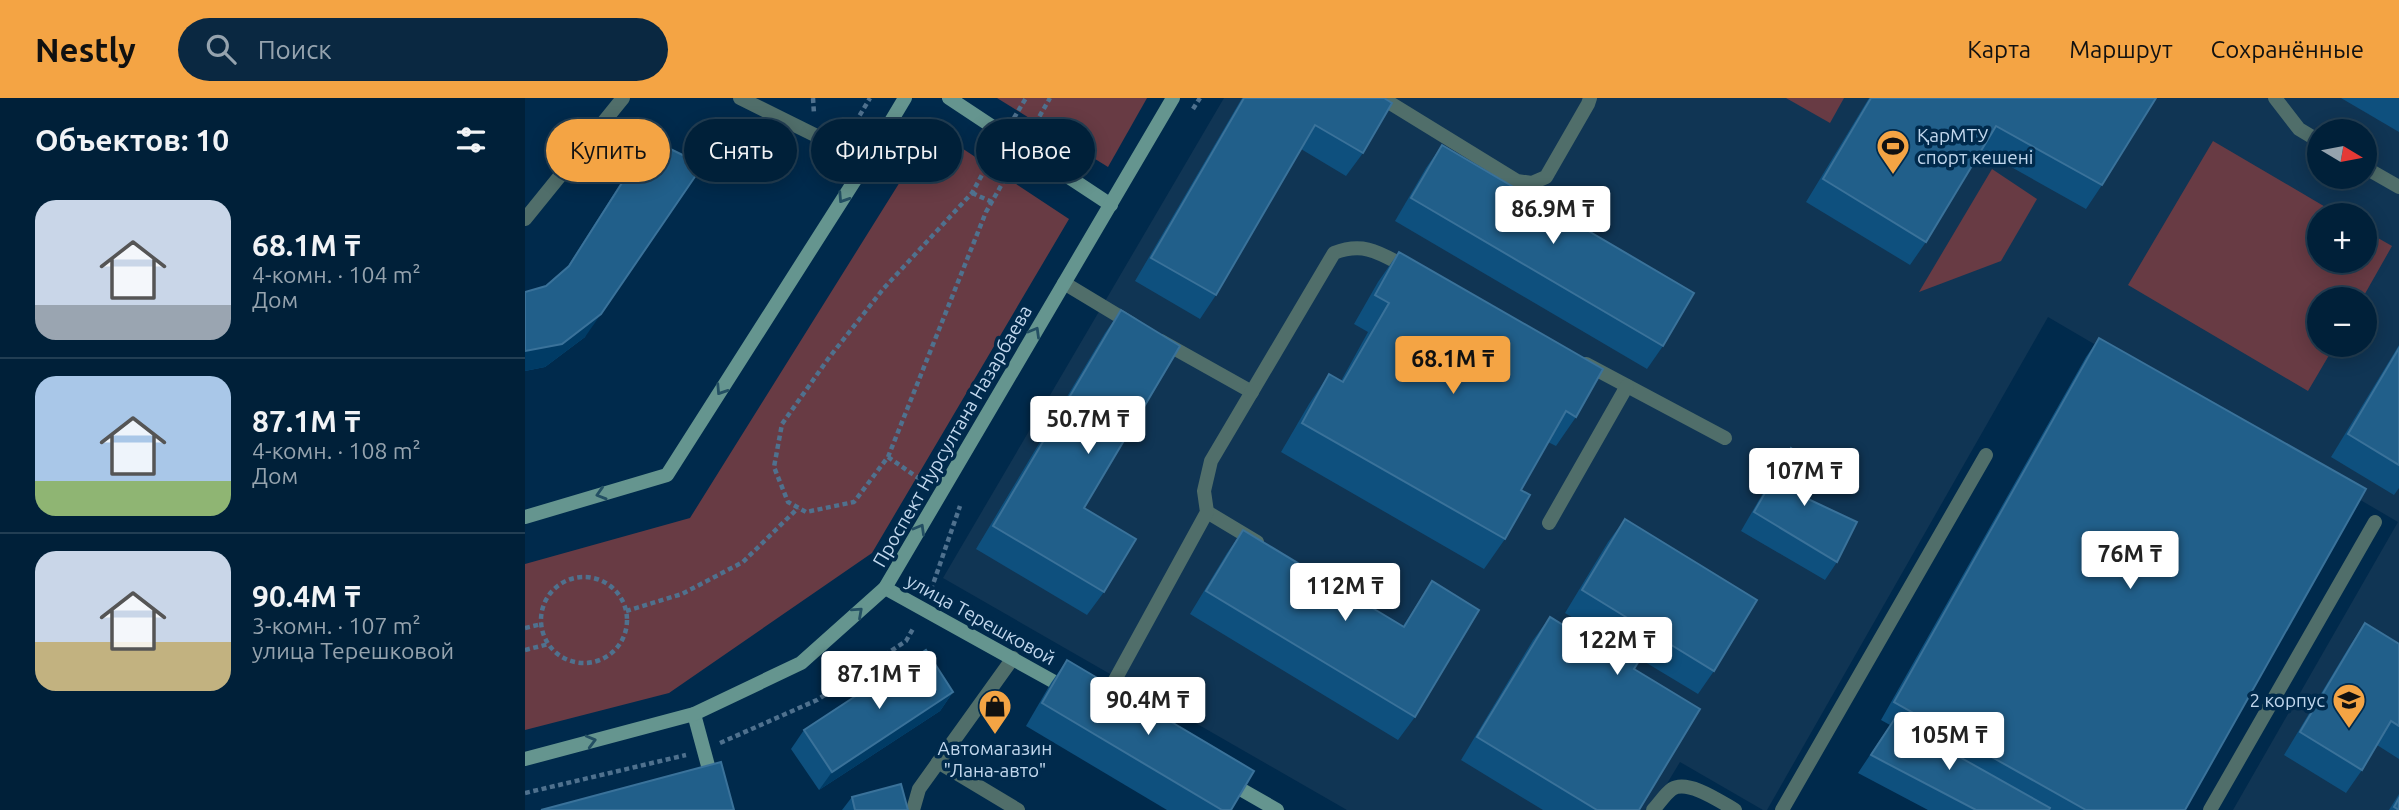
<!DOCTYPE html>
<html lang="ru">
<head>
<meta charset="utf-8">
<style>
	:root { --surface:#002039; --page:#0a2841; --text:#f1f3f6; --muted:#95a3ae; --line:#223e53; --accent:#f4a444 }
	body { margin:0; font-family:Ubuntu,sans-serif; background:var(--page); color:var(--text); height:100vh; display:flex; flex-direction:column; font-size:26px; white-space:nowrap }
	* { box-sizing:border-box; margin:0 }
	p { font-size:23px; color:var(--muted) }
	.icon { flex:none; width:38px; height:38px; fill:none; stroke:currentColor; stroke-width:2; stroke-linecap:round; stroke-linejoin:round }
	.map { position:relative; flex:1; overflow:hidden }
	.sheet { display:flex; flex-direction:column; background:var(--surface); width:525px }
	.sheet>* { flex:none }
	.guide { position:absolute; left:21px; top:21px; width:665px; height:63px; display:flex; gap:14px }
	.needle { width:46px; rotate:100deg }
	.tools { position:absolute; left:1782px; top:21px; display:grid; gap:14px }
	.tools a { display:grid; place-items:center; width:70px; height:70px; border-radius:50%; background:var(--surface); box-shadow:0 4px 18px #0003,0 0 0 2px var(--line); font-size:35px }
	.price { position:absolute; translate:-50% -60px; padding:0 16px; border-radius:7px; background:#fff; color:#222; font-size:23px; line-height:46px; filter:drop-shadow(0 2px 4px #0008) }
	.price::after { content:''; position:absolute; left:50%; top:42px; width:21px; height:16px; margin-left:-10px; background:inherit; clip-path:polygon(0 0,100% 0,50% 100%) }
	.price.active { background:var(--accent); color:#111 }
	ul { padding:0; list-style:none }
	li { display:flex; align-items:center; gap:21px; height:175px; padding:0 35px }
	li+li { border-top:2px solid var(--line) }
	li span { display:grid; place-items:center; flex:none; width:196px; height:140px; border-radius:21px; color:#555 }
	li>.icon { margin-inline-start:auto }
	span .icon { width:84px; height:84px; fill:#fffc; stroke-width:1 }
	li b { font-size:30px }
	h2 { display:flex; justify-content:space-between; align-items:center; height:84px; padding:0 35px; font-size:30px }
	.pill { padding:0 24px; border-radius:32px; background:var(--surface); box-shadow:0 4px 18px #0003,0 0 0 2px var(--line); font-size:24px; line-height:63px }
	.pill.active { background:var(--accent); color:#111 }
	header { display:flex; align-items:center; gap:42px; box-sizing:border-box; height:98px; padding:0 35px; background:var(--accent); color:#111 }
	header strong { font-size:33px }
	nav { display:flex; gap:38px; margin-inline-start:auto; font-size:24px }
	.search { width:490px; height:63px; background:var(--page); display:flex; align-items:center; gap:18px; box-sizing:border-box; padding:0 24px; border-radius:38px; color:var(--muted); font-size:26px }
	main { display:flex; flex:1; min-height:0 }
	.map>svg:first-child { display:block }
	.built { fill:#103554; fill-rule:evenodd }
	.green { fill:#683b44 }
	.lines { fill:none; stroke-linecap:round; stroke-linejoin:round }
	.path { stroke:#4f718e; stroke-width:4.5; stroke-dasharray:5 3.5; stroke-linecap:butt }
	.lane { stroke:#506e6a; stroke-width:14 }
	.street { stroke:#506e6a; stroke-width:14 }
	.secondary { stroke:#65958f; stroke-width:14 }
	.wall { fill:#0e507e }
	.shaded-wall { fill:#003b65 }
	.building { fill:#215f8a; stroke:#3a729a; stroke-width:2 }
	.oneway { stroke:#234f63 }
	.labels { text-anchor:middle; stroke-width:7; stroke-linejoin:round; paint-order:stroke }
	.poi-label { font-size:19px; fill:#c1d7ed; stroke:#002a4c; text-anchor:start }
	.street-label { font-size:19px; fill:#c1d7ed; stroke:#002a4c }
</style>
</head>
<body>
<header>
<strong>Nestly</strong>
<div class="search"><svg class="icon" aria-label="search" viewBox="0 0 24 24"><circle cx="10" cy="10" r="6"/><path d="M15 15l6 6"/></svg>Поиск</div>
<nav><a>Карта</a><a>Маршрут</a><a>Сохранённые</a></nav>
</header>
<main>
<section class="sheet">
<h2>Объектов: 10<svg class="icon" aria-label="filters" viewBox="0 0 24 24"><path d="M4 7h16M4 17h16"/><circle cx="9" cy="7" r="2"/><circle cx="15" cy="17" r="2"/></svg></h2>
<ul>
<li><span style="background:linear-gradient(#c9d6e8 75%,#9aa5b1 0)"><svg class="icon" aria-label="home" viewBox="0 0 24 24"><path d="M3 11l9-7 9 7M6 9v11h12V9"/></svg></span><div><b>68.1M ₸</b><p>4-комн. · 104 m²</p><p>Дом</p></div></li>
<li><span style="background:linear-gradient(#a9c7e8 75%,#8fb573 0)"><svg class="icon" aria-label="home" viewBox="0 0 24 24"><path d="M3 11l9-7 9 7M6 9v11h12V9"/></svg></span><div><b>87.1M ₸</b><p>4-комн. · 108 m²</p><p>Дом</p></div></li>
<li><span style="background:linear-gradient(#c9d6e8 65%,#c2b280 0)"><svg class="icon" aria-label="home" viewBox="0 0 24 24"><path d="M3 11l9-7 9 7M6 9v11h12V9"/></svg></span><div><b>90.4M ₸</b><p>3-комн. · 107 m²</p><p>улица Терешковой</p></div></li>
</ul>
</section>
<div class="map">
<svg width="1874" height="712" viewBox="0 0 1874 712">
	<rect width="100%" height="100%" fill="#002a4c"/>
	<path class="built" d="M699 0H1874V712H1708L1873 424 1523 219 1242 712H1238L1155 664 1126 712H822L418 480ZM1794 33H1839V79H1794ZM1794 117H1839V163H1794ZM1794 201H1839V247H1794Z"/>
	<g class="green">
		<polygon points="472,0 622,0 583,69"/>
		<polygon points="1261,0 1319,0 1305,25"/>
		<polygon points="408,31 544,121 347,455 144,595 0,632 0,466 165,420"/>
		<polygon points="1688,43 1814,117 1794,117 1794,163 1839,163 1839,132 1867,148 1837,201 1794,201 1794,247 1810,247 1783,293 1603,187"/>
		<polygon points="1467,71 1512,101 1476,163 1394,194"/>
	</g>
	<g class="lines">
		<g class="path">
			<polyline points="288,0 289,16"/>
			<polyline points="668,11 675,0"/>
			<polyline points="489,20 501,0"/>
			<polyline points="326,32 345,0"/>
			<polyline points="506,33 525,0"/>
			<polyline points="469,55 447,95 359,190 303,261 257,326 249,369 263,404 281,414 329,404 363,359 461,114 489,65"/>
			<polyline points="447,95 467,104"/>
			<polyline points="363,359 399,384"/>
			<circle cx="59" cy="522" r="43"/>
			<polyline points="406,492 435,408"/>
			<polyline points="101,513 157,496 218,464 273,410"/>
			<polyline points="0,530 17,526"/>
			<polyline points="0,552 24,546"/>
			<polyline points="195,645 292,602 381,543 389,529"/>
			<polyline points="0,695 161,657"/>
		</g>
		<g class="lane">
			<polyline points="857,0 992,83 1007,85 1021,79 1063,6 1065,0"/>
			<polyline points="1750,0 1774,31 1794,43"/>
			<polyline points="1839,69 1874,89"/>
			<polyline points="539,185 607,226"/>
			<polyline points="636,243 727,294"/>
			<polyline points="1061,266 1200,340"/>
			<polyline points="682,414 732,444"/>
			<polyline points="1024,425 1102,288"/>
			<path d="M579 602 682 414 679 393 686 363 809 155C840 143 856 156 883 170"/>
			<polyline points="413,664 493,712"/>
			<polyline points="388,712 394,691 488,560"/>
			<path d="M1128 712C1134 706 1140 696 1147 691 1163 681 1196 704 1210 712"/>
			<polyline points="1257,712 1461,357"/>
			<polyline points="1685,712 1850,424"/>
		</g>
		<g class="street">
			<polyline points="215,0 316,50 344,60"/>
			<polyline points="0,121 98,0"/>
		</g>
		<g class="secondary">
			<polyline points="424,0 586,107"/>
			<polyline points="0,419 142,377 344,60 380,0"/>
			<polyline points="360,490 542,591"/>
			<polyline points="169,616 195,712"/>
			<polyline points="0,661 169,616 276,565 360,490 648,0"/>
			<polyline points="703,684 752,712"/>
		</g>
	</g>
	<g class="wall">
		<polygon points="717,0 859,0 838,55 821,78 776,51 691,197 675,221 610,183"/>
		<polygon points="1344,0 1631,0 1577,87 1561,111 1456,52 1401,144 1385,167 1281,104"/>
		<polygon points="1816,0 1874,0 1874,34"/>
		<polygon points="125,41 60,239 20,269 0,273 0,194 21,188 41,171 109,64"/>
		<polygon points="917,47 1138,248 1122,271 870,123 901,70"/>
		<polygon points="874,154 1051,319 1031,348 1023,344 996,392 980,441 959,471 756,354 784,306 804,276 816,283 843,234 829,226 853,184"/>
		<polygon points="596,212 559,410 579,494 562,517 451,451 580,235"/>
		<polygon points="1574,240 1660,712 1403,712 1333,675 1365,627 1356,622 1561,259"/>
		<polygon points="1874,247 1874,390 1869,397 1806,359"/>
		<polygon points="1266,350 1283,401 1312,464 1300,482 1216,433 1253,369"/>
		<polygon points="1100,421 1189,573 1173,596 1115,561 1109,571 1114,712 1018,712 936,662 1008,542 1025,519 1087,557 1093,547 1040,515 1083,444"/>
		<polygon points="718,432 878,528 907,483 890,619 873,642 665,516 702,455"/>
		<polygon points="1840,525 1874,546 1874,661 1852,647 1837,672 1821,695 1759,657 1824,549"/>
		<polygon points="542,562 706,712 642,712 501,628 526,585"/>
		<polygon points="428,594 415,613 294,692 266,651 279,632"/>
		<polygon points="1874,696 1874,712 1864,712"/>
		<polygon points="327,699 383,712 317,712"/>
	</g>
	<g class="shaded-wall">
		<polygon points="76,216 60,239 20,269 0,273 0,253"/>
		<polygon points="428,594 415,613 294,692 307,674"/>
	</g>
	<g class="building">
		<polygon points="719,0 859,0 867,5 838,55 790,27 691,197 626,160"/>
		<polygon points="1346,0 1631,0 1577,87 1471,28 1401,144 1298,81"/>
		<polygon points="125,41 178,67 76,216 37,246 0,253 0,194 21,188 44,168"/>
		<polygon points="917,47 1169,195 1138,248 886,100"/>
		<polygon points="874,154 1078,271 1051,319 1041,313 996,392 1005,397 980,441 777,325 804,276 818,284 864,205 850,197"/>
		<polygon points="596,212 655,248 559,410 611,441 579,494 468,428"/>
		<polygon points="1574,240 1841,391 1660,712 1561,712 1369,604"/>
		<polygon points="1874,250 1874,367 1823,336"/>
		<polygon points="1266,350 1299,373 1283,401 1332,424 1312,464 1229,414"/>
		<polygon points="1100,421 1232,502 1189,573 1130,537 1109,571 1175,611 1114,712 1072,712 952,639 1025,519 1088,558 1109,524 1057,492"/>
		<polygon points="718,432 879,529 907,483 954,512 890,619 681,493"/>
		<polygon points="1840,525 1874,546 1874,628 1866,623 1837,672 1775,634"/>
		<polygon points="401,552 428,594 307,674 279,632"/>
		<polygon points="542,562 729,673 706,712 697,712 517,605"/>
		<polygon points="1369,622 1525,710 1524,712 1451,712 1346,657"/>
		<polygon points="196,664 209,712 16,712"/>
		<polygon points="376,686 383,712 330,712 327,699"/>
		<polygon points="1874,700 1874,712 1869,709"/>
	</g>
	<defs><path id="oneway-chevron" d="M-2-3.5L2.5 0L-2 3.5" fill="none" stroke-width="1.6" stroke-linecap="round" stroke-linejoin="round" transform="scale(1.75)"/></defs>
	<g class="oneway">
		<use href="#oneway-chevron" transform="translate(318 100) rotate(123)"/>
		<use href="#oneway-chevron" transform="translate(510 234) rotate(-60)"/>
		<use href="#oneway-chevron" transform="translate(196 292) rotate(123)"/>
		<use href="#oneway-chevron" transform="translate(76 396) rotate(163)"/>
		<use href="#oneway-chevron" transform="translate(395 431) rotate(-60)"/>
		<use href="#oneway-chevron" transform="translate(333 514) rotate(-42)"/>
		<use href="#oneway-chevron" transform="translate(66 643) rotate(-15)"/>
	</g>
	<defs>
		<symbol id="stadium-pin" viewBox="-11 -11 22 30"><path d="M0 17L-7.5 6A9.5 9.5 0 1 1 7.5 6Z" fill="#f4a444" stroke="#002a4c"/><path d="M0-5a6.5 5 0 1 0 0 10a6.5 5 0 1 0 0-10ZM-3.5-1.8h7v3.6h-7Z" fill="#111"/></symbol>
		<symbol id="university-pin" viewBox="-11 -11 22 30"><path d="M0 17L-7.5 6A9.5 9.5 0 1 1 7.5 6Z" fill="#f4a444" stroke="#002a4c"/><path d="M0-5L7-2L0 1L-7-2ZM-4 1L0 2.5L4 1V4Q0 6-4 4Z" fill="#111"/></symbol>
		<symbol id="shop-pin" viewBox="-11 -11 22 30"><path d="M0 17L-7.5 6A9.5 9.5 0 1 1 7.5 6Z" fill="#f4a444" stroke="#002a4c"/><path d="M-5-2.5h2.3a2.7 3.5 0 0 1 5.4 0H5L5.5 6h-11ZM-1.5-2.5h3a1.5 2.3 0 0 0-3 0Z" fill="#111"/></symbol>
	</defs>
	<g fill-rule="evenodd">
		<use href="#stadium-pin" x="1349" y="29" width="38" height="52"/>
		<use href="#university-pin" x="1805" y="583" width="38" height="52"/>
		<use href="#shop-pin" x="451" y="589" width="38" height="52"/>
	</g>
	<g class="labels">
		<g class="poi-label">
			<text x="1392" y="44">ҚарМТУ<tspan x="1392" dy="22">спорт кешені</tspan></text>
			<text x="1800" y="609" text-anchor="end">2 корпус</text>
			<text x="470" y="657" text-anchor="middle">Автомагазин<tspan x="470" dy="22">"Лана-авто"</tspan></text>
		</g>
		<g class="street-label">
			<text transform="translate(427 338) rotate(-60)" y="7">Проспект Нурсултана Назарбаева</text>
			<text transform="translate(456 521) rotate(29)" y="7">улица Терешковой</text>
		</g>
	</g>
</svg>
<div class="tools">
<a><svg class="needle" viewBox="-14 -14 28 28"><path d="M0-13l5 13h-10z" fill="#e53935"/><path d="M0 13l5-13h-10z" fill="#95a3ae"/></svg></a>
<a>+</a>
<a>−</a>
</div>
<b class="price" style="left:1028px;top:148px">86.9M ₸</b>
<b class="price active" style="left:928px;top:298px">68.1M ₸</b>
<b class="price" style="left:563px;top:358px">50.7M ₸</b>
<b class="price" style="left:1279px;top:410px">107M ₸</b>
<b class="price" style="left:1605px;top:493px">76M ₸</b>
<b class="price" style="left:820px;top:525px">112M ₸</b>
<b class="price" style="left:1092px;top:579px">122M ₸</b>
<b class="price" style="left:354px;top:613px">87.1M ₸</b>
<b class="price" style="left:623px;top:639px">90.4M ₸</b>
<b class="price" style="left:1424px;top:674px">105M ₸</b>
<div class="guide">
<a class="pill active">Купить</a>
<a class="pill">Снять</a>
<a class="pill">Фильтры</a>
<a class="pill">Новое</a>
</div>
</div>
</main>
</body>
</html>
